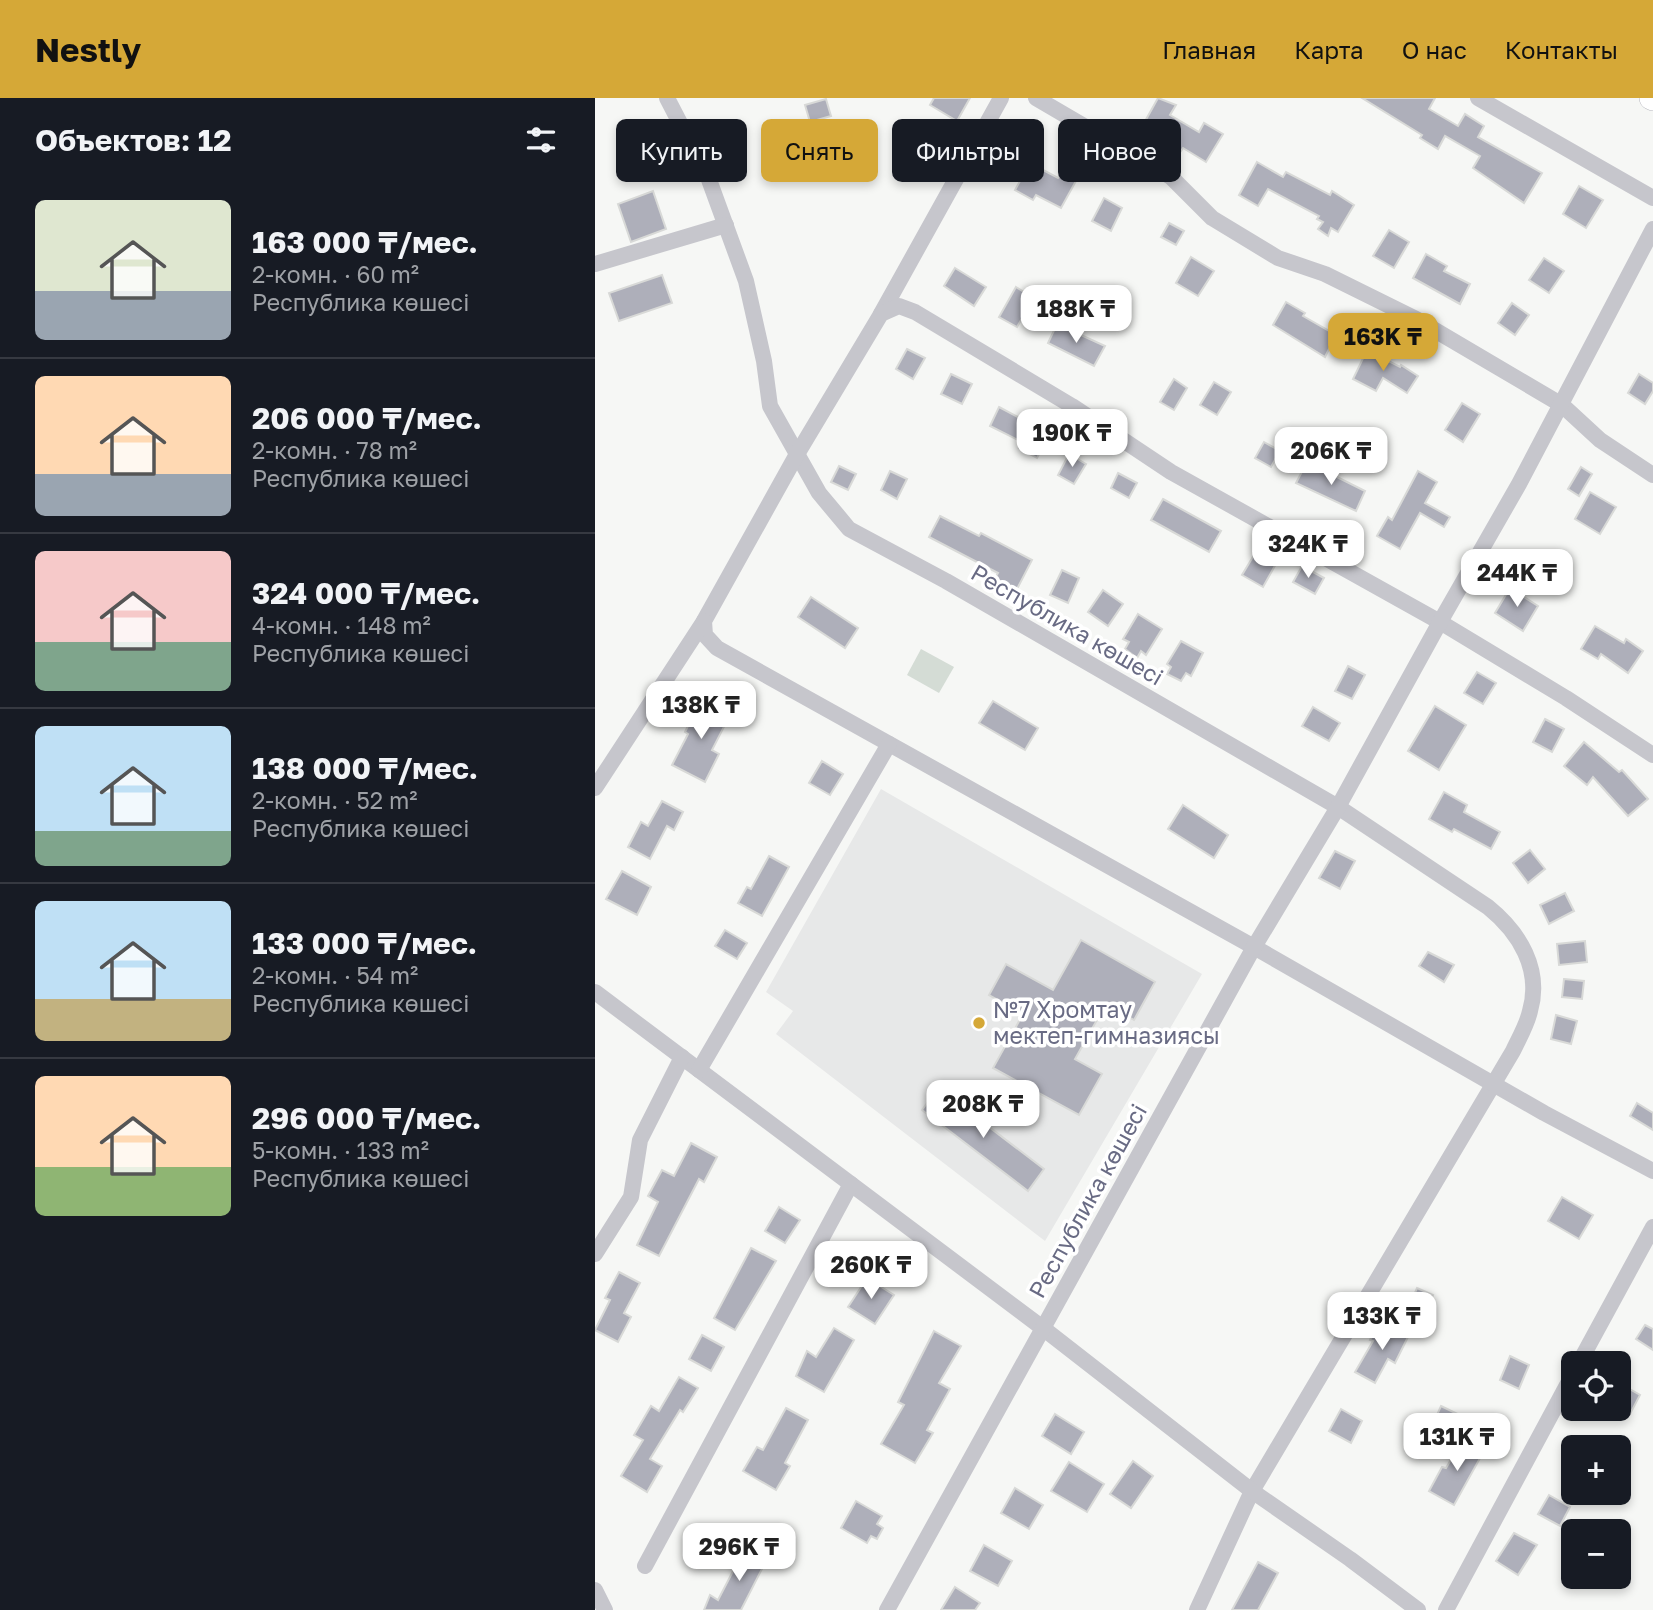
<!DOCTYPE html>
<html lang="ru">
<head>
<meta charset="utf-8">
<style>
	:root { --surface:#171b24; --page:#242831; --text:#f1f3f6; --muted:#9ea1a6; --line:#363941; --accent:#d5a837 }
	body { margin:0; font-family:"Golos Text",sans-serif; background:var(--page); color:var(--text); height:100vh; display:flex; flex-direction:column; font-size:26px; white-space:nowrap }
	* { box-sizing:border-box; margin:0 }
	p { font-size:23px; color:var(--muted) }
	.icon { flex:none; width:38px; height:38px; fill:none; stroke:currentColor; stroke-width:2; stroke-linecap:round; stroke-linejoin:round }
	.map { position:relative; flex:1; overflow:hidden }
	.drawer { display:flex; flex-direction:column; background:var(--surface); width:595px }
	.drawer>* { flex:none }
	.banner { position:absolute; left:21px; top:21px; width:665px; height:63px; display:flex; gap:14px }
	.fabs { position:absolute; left:966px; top:1253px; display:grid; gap:14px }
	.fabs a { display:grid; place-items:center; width:70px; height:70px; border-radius:10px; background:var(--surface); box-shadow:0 4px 10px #0003; font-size:35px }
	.price { position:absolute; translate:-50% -60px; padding:0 16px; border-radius:14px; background:#fff; color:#222; font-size:23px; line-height:46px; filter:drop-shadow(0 2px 4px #0008) }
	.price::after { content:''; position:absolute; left:50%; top:42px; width:21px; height:16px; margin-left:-10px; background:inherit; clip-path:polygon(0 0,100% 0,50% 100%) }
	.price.selected { background:var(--accent); color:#111 }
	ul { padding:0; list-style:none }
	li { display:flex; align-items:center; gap:21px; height:175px; padding:0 35px }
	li+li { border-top:2px solid var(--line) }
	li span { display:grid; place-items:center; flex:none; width:196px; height:140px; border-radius:10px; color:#555 }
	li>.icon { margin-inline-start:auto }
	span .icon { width:84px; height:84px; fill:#fffc; stroke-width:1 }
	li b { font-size:30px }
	h2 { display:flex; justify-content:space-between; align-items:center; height:84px; padding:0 35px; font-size:30px }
	.chip { padding:0 24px; border-radius:10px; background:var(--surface); box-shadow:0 4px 10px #0003; font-size:24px; line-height:63px }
	.chip.selected { background:var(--accent); color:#111 }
	header { display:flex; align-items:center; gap:42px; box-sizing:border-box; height:98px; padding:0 35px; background:var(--accent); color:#111 }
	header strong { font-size:33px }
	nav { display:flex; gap:38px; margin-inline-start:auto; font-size:24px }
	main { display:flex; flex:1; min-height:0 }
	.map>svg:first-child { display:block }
	.built { fill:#e7e8e8 }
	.green { fill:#d4dcd5 }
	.building { fill:#aeafba; stroke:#d8d9d7; stroke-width:2 }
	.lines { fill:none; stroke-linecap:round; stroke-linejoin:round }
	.secondary-casing { stroke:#b8b9c0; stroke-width:24 }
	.minor { stroke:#c6c6cc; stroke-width:16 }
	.secondary { stroke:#fff; stroke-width:23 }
	.poi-dot { fill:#d5a837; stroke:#fff; stroke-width:2.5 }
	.labels { text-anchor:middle; stroke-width:7; stroke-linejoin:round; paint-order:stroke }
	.street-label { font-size:23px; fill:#696b84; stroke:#fff }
	.poi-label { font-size:23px; fill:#696b84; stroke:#fff; text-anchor:start }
</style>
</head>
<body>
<header>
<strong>Nestly</strong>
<nav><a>Главная</a><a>Карта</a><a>О нас</a><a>Контакты</a></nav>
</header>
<main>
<section class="drawer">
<h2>Объектов: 12<svg class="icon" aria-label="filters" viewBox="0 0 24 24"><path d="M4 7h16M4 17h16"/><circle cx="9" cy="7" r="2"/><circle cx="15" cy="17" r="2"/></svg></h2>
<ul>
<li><span style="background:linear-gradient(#dfe7d0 65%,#9aa5b1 0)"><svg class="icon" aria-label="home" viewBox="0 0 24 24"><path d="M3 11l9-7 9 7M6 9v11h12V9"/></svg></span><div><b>163 000 ₸/мес.</b><p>2-комн. · 60 m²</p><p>Республика көшесі</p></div></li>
<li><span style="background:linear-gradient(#ffd9b3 70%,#9aa5b1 0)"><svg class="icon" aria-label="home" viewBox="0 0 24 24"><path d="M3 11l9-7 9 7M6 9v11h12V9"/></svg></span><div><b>206 000 ₸/мес.</b><p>2-комн. · 78 m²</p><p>Республика көшесі</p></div></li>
<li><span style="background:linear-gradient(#f6c9c9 65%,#7fa58c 0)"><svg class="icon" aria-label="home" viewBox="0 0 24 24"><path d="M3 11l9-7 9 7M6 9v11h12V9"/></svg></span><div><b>324 000 ₸/мес.</b><p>4-комн. · 148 m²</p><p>Республика көшесі</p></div></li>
<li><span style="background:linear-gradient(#bfe0f5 75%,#7fa58c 0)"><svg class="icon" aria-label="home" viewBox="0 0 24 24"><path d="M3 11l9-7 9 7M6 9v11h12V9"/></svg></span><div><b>138 000 ₸/мес.</b><p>2-комн. · 52 m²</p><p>Республика көшесі</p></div></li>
<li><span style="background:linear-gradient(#bfe0f5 70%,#c2b280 0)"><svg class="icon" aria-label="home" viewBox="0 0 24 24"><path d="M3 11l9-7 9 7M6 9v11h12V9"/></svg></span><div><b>133 000 ₸/мес.</b><p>2-комн. · 54 m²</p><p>Республика көшесі</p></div></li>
<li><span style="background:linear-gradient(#ffd9b3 65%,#8fb573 0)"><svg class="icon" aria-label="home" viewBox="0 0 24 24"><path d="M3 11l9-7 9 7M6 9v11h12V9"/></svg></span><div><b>296 000 ₸/мес.</b><p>5-комн. · 133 m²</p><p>Республика көшесі</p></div></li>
</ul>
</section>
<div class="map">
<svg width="1058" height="1512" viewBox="0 0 1058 1512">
	<rect width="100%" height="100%" fill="#f6f7f5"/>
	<polygon class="built" points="286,691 607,876 450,1143 181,936 198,913 171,894"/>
	<polygon class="green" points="326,551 359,569 344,595 312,577"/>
	<g class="building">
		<polygon points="339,0 375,0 362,23 335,7"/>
		<polygon points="563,0 581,7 575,17 604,34 609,25 628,36 611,64 588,50 584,56 569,47 572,41 548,27"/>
		<polygon points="767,0 840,0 834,11 863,28 870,16 889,28 883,39 947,75 929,105 878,70 885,58 850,38 843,51 825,40 827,37"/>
		<polygon points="231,1 236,18 215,24 210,7"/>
		<polygon points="662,64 688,79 691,74 735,97 737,93 759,107 743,134 736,130 733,138 723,131 728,124 722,121 724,118 673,91 663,108 644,97"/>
		<polygon points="435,65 463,80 466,75 481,83 466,110 441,97 438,102 420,92"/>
		<polygon points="984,88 1008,102 991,130 968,116"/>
		<polygon points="58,93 71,131 36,144 23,106"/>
		<polygon points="509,100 527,110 516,133 497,123"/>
		<polygon points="574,125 589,133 581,147 566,139"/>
		<polygon points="794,132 814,144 799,170 778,158"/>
		<polygon points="831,156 852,168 849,173 875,186 865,206 818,180"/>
		<polygon points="596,159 619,173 603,198 581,185"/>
		<polygon points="949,160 969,173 954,195 934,182"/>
		<polygon points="360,170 391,189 379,208 349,188"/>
		<polygon points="67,177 77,205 24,223 14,195"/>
		<polygon points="421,189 439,200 422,229 404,219"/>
		<polygon points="691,204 710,215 708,218 741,237 730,259 678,227"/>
		<polygon points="917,205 934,217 920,237 903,225"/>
		<polygon points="462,226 510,248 499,268 453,245"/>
		<polygon points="312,251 330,260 318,281 301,271"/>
		<polygon points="772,252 805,269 806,267 823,278 812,295 788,280 781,293 758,281"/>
		<polygon points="356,276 377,286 367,306 346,296"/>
		<polygon points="1044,276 1058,285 1058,293 1050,306 1033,295"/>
		<polygon points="579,281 592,290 579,312 565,304"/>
		<polygon points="619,284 636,294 622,317 605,307"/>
		<polygon points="867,305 885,316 868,344 850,332"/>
		<polygon points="404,309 455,336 442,360 424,350 427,344 395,328"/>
		<polygon points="669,344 685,353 676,369 660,360"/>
		<polygon points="474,356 491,366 479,386 463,377"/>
		<polygon points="712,364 770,393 761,413 701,385"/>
		<polygon points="244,368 261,376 253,392 236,384"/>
		<polygon points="986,369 997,376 984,398 973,391"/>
		<polygon points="295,373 312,381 302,401 286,392"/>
		<polygon points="823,373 842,384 830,405 855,419 849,429 825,415 805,451 782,438 793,419 797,422"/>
		<polygon points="523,375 542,385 534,400 516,390"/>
		<polygon points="995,394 1021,409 1005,436 980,421"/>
		<polygon points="568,401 626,433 614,454 556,422"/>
		<polygon points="345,418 384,438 386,435 437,462 421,493 399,482 403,475 334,439"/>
		<polygon points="662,452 682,464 668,489 647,477"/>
		<polygon points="953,458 969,469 959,482 944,472"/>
		<polygon points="707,468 729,480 720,496 698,484"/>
		<polygon points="467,472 484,480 473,505 455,497"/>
		<polygon points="915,490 943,508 928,533 900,515"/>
		<polygon points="508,492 528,506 513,528 493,514"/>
		<polygon points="216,499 263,530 250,550 203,519"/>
		<polygon points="543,516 567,531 551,557 546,553 542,560 530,551 534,544 528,541"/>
		<polygon points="1000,528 1029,545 1031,541 1048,553 1033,575 1006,556 1003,561 986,551"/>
		<polygon points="586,543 608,555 596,578 591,575 586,583 572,576 576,569 572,566"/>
		<polygon points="753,568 770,577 757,601 740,593"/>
		<polygon points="882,574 901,585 888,606 869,595"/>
		<polygon points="106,602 135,617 117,652 124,656 110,684 77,667 93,636 90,634"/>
		<polygon points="398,603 443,630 430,652 384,625"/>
		<polygon points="840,608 871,627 844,672 813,653"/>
		<polygon points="718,609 745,625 734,643 707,628"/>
		<polygon points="950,621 969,631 957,654 938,644"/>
		<polygon points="989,644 1024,674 1027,672 1053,701 1033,718 998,679 992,687 969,668"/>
		<polygon points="227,663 248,676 235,697 214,685"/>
		<polygon points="849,694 872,707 869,714 905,734 896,751 859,731 857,734 834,721"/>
		<polygon points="67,703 88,714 79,732 72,728 55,761 33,749 46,724 53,728"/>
		<polygon points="588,707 633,737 619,760 573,731"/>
		<polygon points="935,752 950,771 933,785 918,765"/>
		<polygon points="740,753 760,763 745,791 724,780"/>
		<polygon points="174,758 194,769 167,818 143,805 152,789 156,791"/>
		<polygon points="27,773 56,789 42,817 11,801"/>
		<polygon points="970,795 979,813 954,826 945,807"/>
		<polygon points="130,832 152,845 142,861 120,848"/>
		<polygon points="486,842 560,884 539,922 511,906 480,961 507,976 484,1017 398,970 428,916 394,897 411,866 458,892"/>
		<polygon points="990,843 992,864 964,867 962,846"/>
		<polygon points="833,854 859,867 849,884 824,868"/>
		<polygon points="969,881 989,883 987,901 967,899"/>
		<polygon points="961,917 982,923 976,946 956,941"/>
		<polygon points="343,990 449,1071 433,1093 327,1012"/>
		<polygon points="1042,1005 1058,1015 1058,1032 1035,1018"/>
		<polygon points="96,1045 122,1059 109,1084 104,1081 64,1158 42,1147 63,1104 53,1098 67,1072 79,1078"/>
		<polygon points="967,1099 998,1117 984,1141 953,1123"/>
		<polygon points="184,1109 205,1122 190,1145 170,1133"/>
		<polygon points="156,1150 181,1163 140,1232 119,1220"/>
		<polygon points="24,1174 45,1185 29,1215 36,1219 23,1244 0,1232 15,1202 10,1200"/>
		<polygon points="272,1180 299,1197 280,1226 253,1209"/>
		<polygon points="822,1190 838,1197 829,1218 813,1211"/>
		<polygon points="794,1227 814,1237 800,1265 793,1261 780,1285 760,1274 778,1243 775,1242 781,1229 789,1234"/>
		<polygon points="1050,1227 1058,1231 1058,1252 1041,1241"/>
		<polygon points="239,1230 259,1242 229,1294 201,1278 212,1253 221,1259"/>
		<polygon points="339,1233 366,1248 344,1285 355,1291 332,1332 338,1335 320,1365 286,1346 309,1307 303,1304"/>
		<polygon points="107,1237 129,1249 116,1273 94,1261"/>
		<polygon points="915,1258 934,1267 924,1291 905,1282"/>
		<polygon points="84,1279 103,1290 88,1314 85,1312 55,1361 67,1368 52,1394 26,1378 48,1342 39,1337 56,1308 64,1313"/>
		<polygon points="1024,1285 1045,1297 1035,1316 1024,1310"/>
		<polygon points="846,1308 877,1323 871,1334 841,1319"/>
		<polygon points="191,1310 213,1322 190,1365 195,1368 181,1392 148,1373 162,1349 168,1352"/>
		<polygon points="746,1311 767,1323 756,1345 734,1333"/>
		<polygon points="460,1316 489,1334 476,1356 447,1338"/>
		<polygon points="868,1341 889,1353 859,1407 834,1393 847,1369 851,1370"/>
		<polygon points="538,1363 558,1378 536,1410 515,1396"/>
		<polygon points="474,1364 509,1386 492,1414 456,1393"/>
		<polygon points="420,1390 448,1407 434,1431 406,1415"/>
		<polygon points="954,1397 975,1409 965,1428 943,1416"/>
		<polygon points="261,1403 287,1418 282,1426 288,1430 282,1441 276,1438 272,1445 246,1430"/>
		<polygon points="919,1435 942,1447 923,1477 901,1463"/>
		<polygon points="389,1447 417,1463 403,1488 375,1473"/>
		<polygon points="150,1450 172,1461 146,1512 109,1512 115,1497 123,1502"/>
		<polygon points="663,1464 683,1475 663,1512 637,1512"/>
		<polygon points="360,1489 385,1505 380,1512 346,1512"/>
	</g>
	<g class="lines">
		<defs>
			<polyline id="secondary" points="1056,0 1058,1"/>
		</defs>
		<use href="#secondary" class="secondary-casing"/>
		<g class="minor">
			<path d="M72 0 113 79 151 183 169 263 175 308 224 395 254 431 351 483 743 709 893 809C924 834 947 871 935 913 932 927 924 940 918 953L657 1393 602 1512"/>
			<polyline points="441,0 576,79 617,120 683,160 730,176 821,221 967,307 1005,342 1058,377"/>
			<polyline points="883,0 1058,100"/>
			<polyline points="0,166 131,127"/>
			<polyline points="286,216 406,0"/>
			<polyline points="1058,657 971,600 845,524 576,374 477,308 320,214 304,208 286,216 201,358 109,523 110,537 122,550 659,849 949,1015 1058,1073"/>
			<polyline points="0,690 109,523"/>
			<polyline points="0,894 449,1231 657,1393 755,1461 823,1512"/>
			<polyline points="104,972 294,646"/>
			<polyline points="0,1156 36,1099 45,1042 87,959"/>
			<polyline points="984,1265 1058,1129"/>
			<polyline points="50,1468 256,1086"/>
			<polyline points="0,1492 10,1512"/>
			<polyline points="292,1512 659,849 743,709 845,524 924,386 1058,131"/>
			<polyline points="851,1512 978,1276"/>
		</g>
		<use href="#secondary" class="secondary"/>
	</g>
	<circle class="poi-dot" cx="384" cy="925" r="7"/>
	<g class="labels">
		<g class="street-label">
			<text transform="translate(472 527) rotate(30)" y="8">Республика көшесі</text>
			<text transform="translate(493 1103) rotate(-61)" y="8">Республика көшесі</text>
		</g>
		<g class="poi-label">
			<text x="398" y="920">№7 Хромтау<tspan x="398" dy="26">мектеп-гимназиясы</tspan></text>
		</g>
	</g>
</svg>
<div class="fabs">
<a><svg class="icon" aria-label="locate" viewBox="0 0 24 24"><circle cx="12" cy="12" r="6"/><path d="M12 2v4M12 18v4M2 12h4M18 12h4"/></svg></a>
<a>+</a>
<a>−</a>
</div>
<b class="price" style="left:481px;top:247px">188K ₸</b>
<b class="price selected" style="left:788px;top:275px">163K ₸</b>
<b class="price" style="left:477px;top:371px">190K ₸</b>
<b class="price" style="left:736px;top:389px">206K ₸</b>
<b class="price" style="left:713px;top:482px">324K ₸</b>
<b class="price" style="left:922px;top:511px">244K ₸</b>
<b class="price" style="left:106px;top:643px">138K ₸</b>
<b class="price" style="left:388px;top:1042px">208K ₸</b>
<b class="price" style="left:276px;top:1203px">260K ₸</b>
<b class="price" style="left:787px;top:1254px">133K ₸</b>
<b class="price" style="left:862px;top:1375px">131K ₸</b>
<b class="price" style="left:144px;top:1485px">296K ₸</b>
<div class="banner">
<a class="chip">Купить</a>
<a class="chip selected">Снять</a>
<a class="chip">Фильтры</a>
<a class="chip">Новое</a>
</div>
</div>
</main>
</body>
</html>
